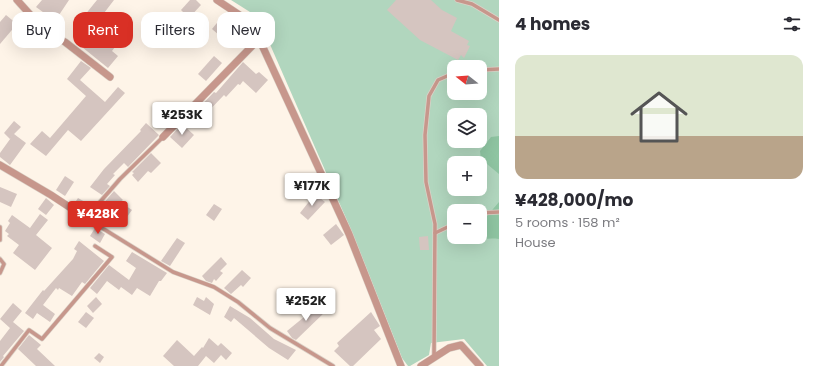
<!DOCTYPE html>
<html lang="en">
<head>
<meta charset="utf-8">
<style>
	:root { --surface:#fff; --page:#f7f7f7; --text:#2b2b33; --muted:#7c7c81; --accent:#d93025 }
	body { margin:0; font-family:Poppins,sans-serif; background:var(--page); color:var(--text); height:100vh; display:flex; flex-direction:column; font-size:15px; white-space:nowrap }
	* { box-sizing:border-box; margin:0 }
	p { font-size:13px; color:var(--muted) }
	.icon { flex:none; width:22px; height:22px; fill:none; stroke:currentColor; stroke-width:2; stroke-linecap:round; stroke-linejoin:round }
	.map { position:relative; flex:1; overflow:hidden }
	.details { display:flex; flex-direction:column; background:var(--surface); width:320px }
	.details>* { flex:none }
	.guide { position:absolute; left:12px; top:12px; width:380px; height:36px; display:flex; gap:8px }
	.needle { width:26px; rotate:287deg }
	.fabs { position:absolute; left:447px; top:60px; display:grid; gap:8px }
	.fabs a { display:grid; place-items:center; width:40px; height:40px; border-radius:8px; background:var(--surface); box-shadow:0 4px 16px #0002; font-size:20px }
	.price { position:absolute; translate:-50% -34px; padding:0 9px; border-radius:4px; background:#fff; color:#222; font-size:13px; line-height:26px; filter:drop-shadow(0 1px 2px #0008) }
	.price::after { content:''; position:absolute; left:50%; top:24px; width:12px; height:9px; margin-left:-6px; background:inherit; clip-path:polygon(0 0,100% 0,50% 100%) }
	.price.on { background:var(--accent); color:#fff }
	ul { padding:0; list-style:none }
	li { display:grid; align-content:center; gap:8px; height:212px; padding:0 16px }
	li span { display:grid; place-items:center; height:124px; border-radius:12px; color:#555 }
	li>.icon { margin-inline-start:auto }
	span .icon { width:72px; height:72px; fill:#fffc; stroke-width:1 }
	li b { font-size:17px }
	h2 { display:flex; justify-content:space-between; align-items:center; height:48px; padding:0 16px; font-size:17px }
	.tag { padding:0 14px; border-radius:12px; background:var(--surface); box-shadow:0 4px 16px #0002; font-size:14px; line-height:36px }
	.tag.on { background:var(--accent); color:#fff }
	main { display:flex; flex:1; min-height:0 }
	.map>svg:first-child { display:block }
	.green { fill:#b1d6be; fill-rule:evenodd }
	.forest { fill:#8fc5a2 }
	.building { fill:#d5c5c0 }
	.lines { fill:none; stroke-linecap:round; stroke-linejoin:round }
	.service-casing { stroke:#dbd2c8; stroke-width:5 }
	.minor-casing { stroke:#dbd2c8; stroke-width:8 }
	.service { stroke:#c7978c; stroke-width:3.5 }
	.minor { stroke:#c7978c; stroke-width:7 }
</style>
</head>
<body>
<main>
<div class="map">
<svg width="499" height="366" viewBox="0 0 499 366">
	<rect width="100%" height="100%" fill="#fef4e8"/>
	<path class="green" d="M231 0H499V366H487L464 339 431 343 429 355 410 366H408L402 358 352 232 265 33 250 12ZM454 67H480V93H454ZM454 115H480V141H454ZM454 163H480V189H454ZM454 211H480V237H454Z"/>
	<g class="forest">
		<polygon points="499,136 499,174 481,159 480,151 491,137"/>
		<path d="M499 202V239C486 237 473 242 461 237H480V217L487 216Z"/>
	</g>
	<g class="building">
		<polygon points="42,0 69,0 53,24 45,18 47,15 36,7"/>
		<polygon points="97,0 114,0 101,17 104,20 96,31 115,47 112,51 118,56 108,68 77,43 81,37 77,34 81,30 76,26"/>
		<polygon points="190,0 196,0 201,5 189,18 181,10"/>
		<polygon points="396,0 431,0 442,10 457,18 451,31 469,41 467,45 470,46 464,58 461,55 458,60 420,40 387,10"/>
		<polygon points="6,15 17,24 0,44 0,22"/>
		<polygon points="221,18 230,25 220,36 212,29"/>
		<polygon points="214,56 222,63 206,81 198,74"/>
		<polygon points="81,61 91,68 80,80 105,102 118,87 125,93 81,141 68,130 46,156 30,144 42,131 50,138 86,96 67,79"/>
		<polygon points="243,62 256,74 259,72 268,80 256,93 243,81 240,85 238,84 226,97 224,95 201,119 194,113 214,92 216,93"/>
		<polygon points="14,121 21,127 14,134 26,143 10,165 0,157 0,153 13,135 10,139 4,133"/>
		<polygon points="146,123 159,135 128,167 124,163 113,174 115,175 107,184 110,186 102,195 90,187 104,169 141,131 140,130"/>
		<polygon points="182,124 194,135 182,148 170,137"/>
		<polygon points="151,153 161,163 151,173 148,171 138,182 132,175 134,173 132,172"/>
		<polygon points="65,176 74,182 65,196 56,190"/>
		<polygon points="0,187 17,194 11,207 0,202"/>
		<polygon points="114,191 123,200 120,202 132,210 121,225 101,206"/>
		<polygon points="315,194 325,202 308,220 300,213"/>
		<polygon points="46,198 54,205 46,215 38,209"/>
		<polygon points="78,198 92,206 87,212 74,204"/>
		<polygon points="214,204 222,209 214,221 206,215"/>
		<polygon points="40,214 48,220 36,235 52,248 35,270 13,253 19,245 7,236 9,234 5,231 10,223 8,221 12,215 30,228"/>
		<polygon points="336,224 344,235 331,245 323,235"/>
		<polygon points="95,228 105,234 100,243 90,236"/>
		<polygon points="428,236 429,250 420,250 419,237"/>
		<polygon points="177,238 185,243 170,266 161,261"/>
		<polygon points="79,241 104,261 85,284 82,282 72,296 59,288 58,290 56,288 43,305 55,314 50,322 37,313 33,319 25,313 43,290 44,291 73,259 77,251 74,249"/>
		<polygon points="132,252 167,273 161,281 159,281 150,296 137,288 132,295 121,287 119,290 107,281 97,294 90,288 109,265 129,280 136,268 126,261"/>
		<polygon points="221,257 227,264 220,271 223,273 216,281 214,279 212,283 206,281 202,276"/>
		<polygon points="242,270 251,278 243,287 241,285 231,294 224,288"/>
		<polygon points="96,297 102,304 93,313 87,306"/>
		<polygon points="197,297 204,301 206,297 214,304 210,315 193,305"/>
		<polygon points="13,303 22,311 13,322 24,331 3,356 4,357 0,362 0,341 10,328 0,319"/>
		<polygon points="320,304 326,311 296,340 292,338 287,331"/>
		<polygon points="230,306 250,318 274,339 296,350 288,360 269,348 234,318 231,322 224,317"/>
		<polygon points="86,312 94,318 86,328 78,322"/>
		<polygon points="371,312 380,326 374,330 381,339 353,366 350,366 334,351 339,346 337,343"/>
		<polygon points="29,335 41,345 37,349 55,366 36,366 18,349"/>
		<polygon points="209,338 218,346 221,343 232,353 226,360 221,355 214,363 206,356 198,366 174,366 163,356 177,340 194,356 202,347 203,348"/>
		<polygon points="99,353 104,357 100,363 94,358"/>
	</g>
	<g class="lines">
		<defs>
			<g id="service">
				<polyline points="457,0 472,4 499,20"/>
				<polyline points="480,70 499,69"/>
				<polyline points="163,137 120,179 86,218 173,272 214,287 238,302 270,328 333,366"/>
				<polyline points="480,213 499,212"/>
				<polyline points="0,227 0,240"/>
				<polyline points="435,233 454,224"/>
				<polyline points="0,259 4,264 0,273"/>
				<polyline points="434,358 435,224 426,182 425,135 429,96 438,80 454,73"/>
				<polyline points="1,366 29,330 42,339 112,257 95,246"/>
			</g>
			<g id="minor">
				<polyline points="17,0 45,31 65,42 110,77"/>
				<polyline points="217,0 244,18 255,30 349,234 401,366"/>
				<polyline points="163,137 259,39"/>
				<polyline points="0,165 51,195 86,218"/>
				<polyline points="421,366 449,348 461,345 480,366"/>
			</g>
		</defs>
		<use href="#service" class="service-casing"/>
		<use href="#minor" class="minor-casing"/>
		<use href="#service" class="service"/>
		<use href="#minor" class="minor"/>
	</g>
</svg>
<div class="fabs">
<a><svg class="needle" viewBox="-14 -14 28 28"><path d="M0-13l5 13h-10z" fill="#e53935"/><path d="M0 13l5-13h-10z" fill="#7c7c81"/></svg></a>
<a><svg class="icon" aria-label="layers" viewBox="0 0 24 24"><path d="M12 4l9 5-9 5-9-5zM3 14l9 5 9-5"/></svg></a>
<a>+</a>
<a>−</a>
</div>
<b class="price" style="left:182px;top:136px">¥253K</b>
<b class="price" style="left:312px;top:207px">¥177K</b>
<b class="price on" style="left:98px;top:235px">¥428K</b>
<b class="price" style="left:306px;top:322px">¥252K</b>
<div class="guide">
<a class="tag">Buy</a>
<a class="tag on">Rent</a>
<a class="tag">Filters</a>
<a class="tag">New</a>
</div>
</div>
<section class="details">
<h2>4 homes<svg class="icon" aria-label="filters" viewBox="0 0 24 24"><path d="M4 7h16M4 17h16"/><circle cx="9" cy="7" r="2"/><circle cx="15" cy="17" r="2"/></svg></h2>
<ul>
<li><span style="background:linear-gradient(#dfe7d0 65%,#b9a48a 0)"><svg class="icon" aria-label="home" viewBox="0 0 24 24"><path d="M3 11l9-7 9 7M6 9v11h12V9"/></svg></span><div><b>¥428,000/mo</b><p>5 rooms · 158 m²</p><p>House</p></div></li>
</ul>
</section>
</main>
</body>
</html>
